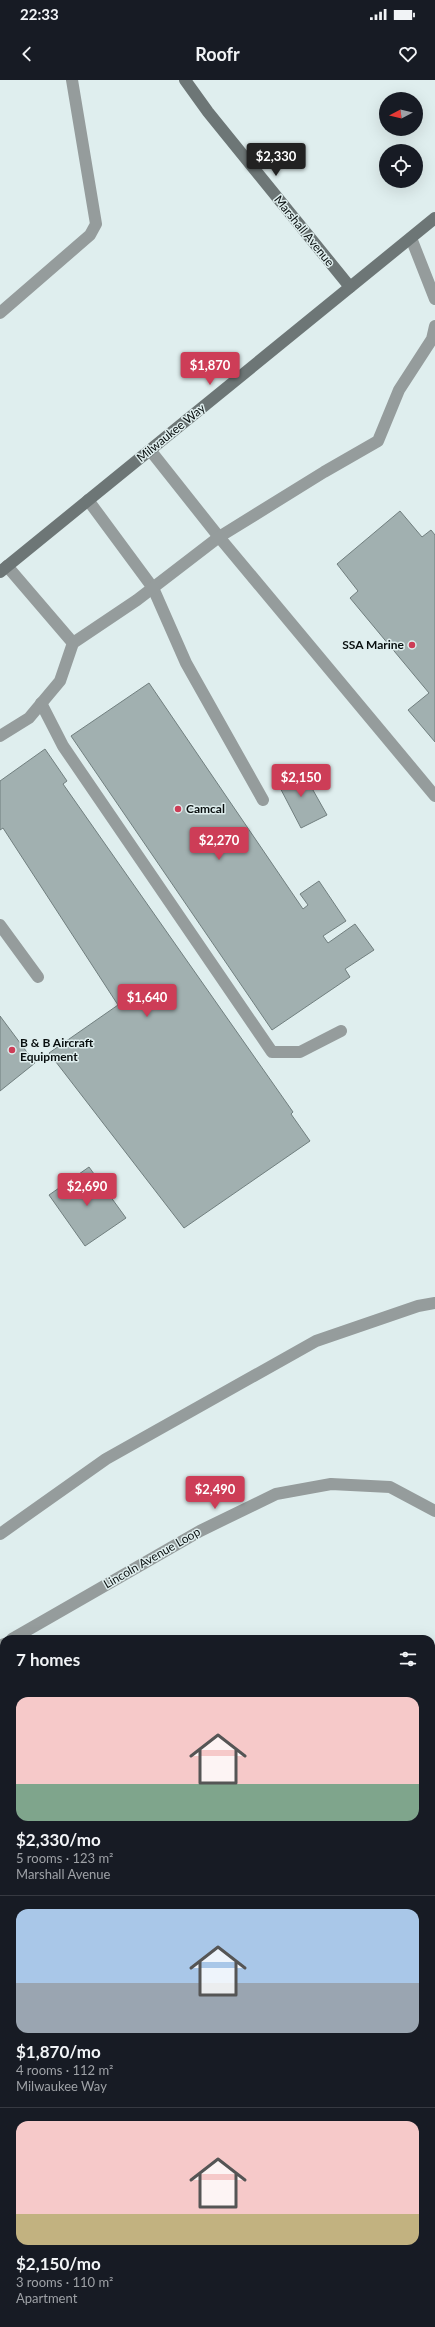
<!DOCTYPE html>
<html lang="en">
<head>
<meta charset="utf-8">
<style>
	:root { --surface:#171b24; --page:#20242c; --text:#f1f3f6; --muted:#9ea1a6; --line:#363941; --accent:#cd3d57 }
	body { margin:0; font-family:Lato,sans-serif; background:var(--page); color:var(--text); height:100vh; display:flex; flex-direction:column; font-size:15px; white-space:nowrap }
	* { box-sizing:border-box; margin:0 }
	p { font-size:13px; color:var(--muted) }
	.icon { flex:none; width:22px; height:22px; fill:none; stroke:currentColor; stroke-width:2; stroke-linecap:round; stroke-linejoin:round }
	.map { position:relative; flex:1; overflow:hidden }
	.details { position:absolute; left:0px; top:1555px; width:435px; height:692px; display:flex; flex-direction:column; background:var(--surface); border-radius:12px 12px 0 0; box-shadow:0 4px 16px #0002 }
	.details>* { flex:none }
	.needle { width:26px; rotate:263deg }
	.tools { position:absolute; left:379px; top:12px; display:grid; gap:8px }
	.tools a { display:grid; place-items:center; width:44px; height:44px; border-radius:50%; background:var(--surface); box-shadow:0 4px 16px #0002; font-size:20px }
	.price { position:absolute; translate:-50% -34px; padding:0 9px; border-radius:4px; background:var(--accent); color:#fff; font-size:13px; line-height:26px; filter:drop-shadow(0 1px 2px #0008) }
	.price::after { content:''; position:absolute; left:50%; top:24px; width:12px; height:9px; margin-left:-6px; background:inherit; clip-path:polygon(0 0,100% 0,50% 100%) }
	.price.current { background:#222; color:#fff }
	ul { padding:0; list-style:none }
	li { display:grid; align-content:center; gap:8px; height:212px; padding:0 16px }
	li+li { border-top:1px solid var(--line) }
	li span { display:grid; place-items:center; height:124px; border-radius:12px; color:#555 }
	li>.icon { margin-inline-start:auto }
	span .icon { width:72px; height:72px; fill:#fffc; stroke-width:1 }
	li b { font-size:17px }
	h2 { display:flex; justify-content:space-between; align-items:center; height:48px; padding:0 16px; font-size:17px }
	.status { display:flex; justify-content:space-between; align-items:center; height:28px; padding:0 20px; background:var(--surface); direction:ltr }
	.status svg { height:11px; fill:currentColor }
	header { display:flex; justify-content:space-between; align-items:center; height:52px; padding:0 16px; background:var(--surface); font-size:18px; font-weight:700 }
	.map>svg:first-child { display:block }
	.building { fill:#a1b0b0; stroke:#717f7f }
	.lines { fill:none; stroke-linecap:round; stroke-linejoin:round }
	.lane { stroke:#959c9c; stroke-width:12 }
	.street { stroke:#959c9c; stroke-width:12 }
	.secondary { stroke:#6d7676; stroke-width:12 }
	.rail { stroke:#485151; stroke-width:3; stroke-dasharray:5 5; stroke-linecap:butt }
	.poi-dot { fill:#cd3d57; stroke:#dfeeee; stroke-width:1.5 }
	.labels { text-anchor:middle; stroke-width:3; stroke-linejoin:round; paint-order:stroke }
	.street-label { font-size:12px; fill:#090f0f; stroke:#dfeeee }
	.poi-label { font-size:12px; font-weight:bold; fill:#090f0f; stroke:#dfeeee; text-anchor:start }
</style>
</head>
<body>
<div class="status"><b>22:33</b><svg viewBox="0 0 49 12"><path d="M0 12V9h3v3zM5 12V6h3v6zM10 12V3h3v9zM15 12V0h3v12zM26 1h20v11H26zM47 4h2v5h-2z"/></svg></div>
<header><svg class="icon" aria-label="back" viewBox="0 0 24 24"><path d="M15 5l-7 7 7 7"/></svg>Roofr<svg class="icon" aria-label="heart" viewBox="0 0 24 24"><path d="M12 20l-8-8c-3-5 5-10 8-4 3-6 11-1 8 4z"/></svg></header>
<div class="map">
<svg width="435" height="2247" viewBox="0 0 435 2247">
	<rect width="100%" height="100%" fill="#dfeeee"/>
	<g class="building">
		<polygon points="400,431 422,457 431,450 435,455 435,662 408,630 429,613 350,518 358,511 337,484"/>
		<polygon points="149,603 303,829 308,825 300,814 319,801 346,841 323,856 328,863 355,844 374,870 345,889 350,897 272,950 71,656"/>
		<polygon points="45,669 67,701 63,704 293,1032 291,1034 310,1061 184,1148 49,973 118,925 3,748 0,750 0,701"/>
		<polygon points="300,687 327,735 301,748 276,700"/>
		<polygon points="0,936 35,983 0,1011"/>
		<polygon points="89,1087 126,1138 85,1166 49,1115"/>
		<polygon points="435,1755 435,1795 431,1798 431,1758"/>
		<polygon points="431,2013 435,2024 435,2103 431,2105"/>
	</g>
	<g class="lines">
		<g class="lane">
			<polyline points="411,158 435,219"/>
			<polyline points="0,233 90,155 96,144 72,0"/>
			<polyline points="150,370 219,457 435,716"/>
			<polyline points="88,420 153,508 186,583 263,720"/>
			<polyline points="7,486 73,563"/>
			<polyline points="41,623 63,666 272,972 300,972 341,951"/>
			<polyline points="0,656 29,638 60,601 73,563 137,520 219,457 324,392 378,361 399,310 432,259 435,246"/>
			<polyline points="0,845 38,897"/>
			<polyline points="0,1454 106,1379 316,1261 418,1226 435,1223"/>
			<polyline points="431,1671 435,1672"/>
			<polyline points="0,1905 4,1901"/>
			<polyline points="0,1957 4,1960"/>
		</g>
		<g class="street">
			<polyline points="12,1559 200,1451 276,1414 331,1404 390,1407 435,1431"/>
			<polyline points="0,1566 4,1564"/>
		</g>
		<g class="secondary">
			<polyline points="185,0 208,32 350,207"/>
			<polyline points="0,492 435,138"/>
			<polyline points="0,2060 4,2063"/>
			<polyline points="248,2243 254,2247"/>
		</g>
		<g class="rail">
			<polyline points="0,2167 4,2169"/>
			<polyline points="136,2243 144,2247"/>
		</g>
	</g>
	<g class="poi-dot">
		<circle cx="412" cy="565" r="4"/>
		<circle cx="178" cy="729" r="4"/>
		<circle cx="12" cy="970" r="4"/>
	</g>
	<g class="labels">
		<g class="street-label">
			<text transform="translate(304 151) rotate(51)" y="4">Marshall Avenue</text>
			<text transform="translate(171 353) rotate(-39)" y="4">Milwaukee Way</text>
			<text transform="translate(152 1478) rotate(-30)" y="4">Lincoln Avenue Loop</text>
		</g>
		<g class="poi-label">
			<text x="404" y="569" text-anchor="end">SSA Marine</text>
			<text x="186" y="733">Camcal</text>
			<text x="20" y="967">B &amp; B Aircraft<tspan x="20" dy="14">Equipment</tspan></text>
		</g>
	</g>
</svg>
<div class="tools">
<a><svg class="needle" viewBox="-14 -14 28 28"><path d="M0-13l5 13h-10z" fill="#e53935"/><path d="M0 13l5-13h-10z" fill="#9ea1a6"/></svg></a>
<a><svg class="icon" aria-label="locate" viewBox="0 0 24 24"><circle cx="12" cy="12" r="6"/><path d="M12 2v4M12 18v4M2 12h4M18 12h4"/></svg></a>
</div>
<b class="price current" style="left:276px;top:97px">$2,330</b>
<b class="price" style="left:210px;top:306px">$1,870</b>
<b class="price" style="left:301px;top:718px">$2,150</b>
<b class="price" style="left:219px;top:781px">$2,270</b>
<b class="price" style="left:147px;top:938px">$1,640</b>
<b class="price" style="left:87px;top:1127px">$2,690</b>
<b class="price" style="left:215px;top:1430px">$2,490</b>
<section class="details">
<h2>7 homes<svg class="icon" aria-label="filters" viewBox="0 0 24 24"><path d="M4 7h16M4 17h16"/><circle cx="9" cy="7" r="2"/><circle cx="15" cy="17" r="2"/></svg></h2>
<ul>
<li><span style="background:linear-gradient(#f6c9c9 70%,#7fa58c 0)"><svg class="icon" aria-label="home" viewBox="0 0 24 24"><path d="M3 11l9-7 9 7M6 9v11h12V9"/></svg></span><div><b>$2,330/mo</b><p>5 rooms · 123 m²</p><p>Marshall Avenue</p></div></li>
<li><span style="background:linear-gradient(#a9c7e8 60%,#9aa5b1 0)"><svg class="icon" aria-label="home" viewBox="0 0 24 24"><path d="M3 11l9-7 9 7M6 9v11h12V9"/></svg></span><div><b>$1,870/mo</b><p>4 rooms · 112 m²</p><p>Milwaukee Way</p></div></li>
<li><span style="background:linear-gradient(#f6c9c9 75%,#c2b280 0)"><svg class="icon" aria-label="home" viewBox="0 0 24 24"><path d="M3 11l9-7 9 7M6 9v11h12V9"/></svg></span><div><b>$2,150/mo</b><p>3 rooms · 110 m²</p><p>Apartment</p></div></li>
</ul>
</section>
</div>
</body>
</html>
